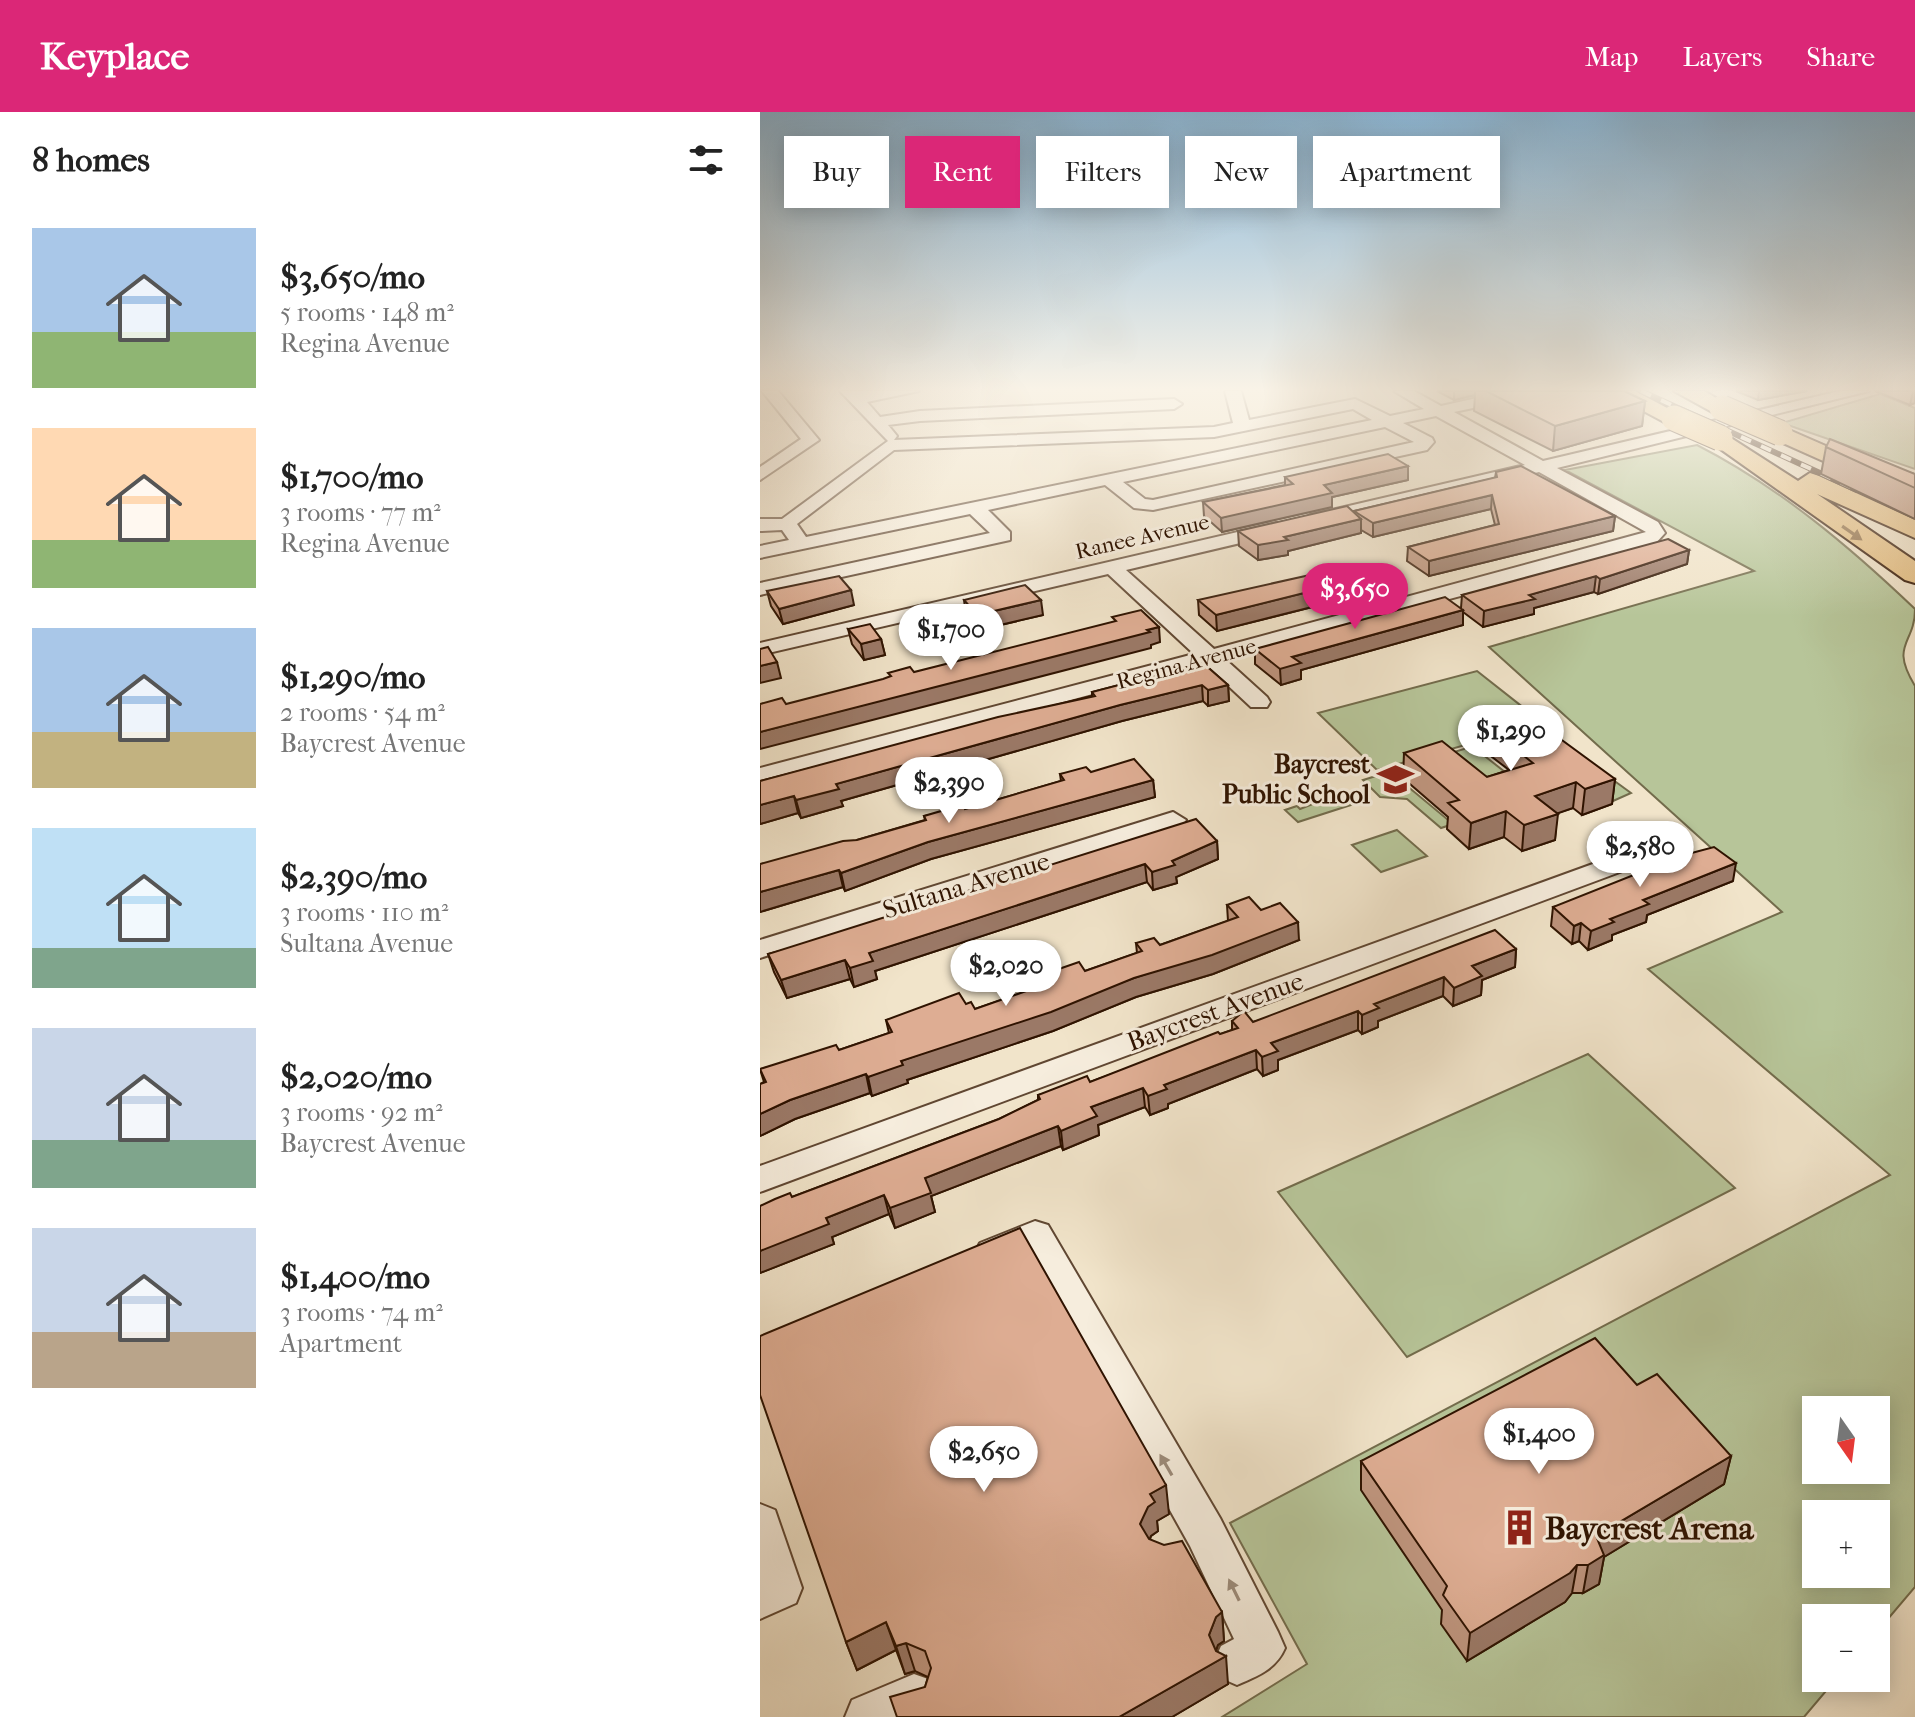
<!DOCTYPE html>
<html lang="en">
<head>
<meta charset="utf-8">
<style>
	:root { --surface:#fff; --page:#f2f2f2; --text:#222; --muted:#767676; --accent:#db2777 }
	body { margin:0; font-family:"IM FELL French Canon",serif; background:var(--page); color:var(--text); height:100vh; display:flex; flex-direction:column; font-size:30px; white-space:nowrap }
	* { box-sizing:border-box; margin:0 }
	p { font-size:26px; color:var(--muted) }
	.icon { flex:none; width:44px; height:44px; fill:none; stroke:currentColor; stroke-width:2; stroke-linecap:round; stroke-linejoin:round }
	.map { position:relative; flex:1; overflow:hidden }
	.sheet { display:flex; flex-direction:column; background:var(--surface); width:760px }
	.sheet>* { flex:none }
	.guide { position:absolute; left:24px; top:24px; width:760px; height:72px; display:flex; gap:16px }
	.needle { width:52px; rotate:166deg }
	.controls { position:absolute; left:1042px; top:1284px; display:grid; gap:16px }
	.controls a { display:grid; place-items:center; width:88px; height:88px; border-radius:0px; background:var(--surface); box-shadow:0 4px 20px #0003; font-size:40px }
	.price { position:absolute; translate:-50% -68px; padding:0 18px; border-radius:28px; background:#fff; color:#222; font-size:26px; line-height:52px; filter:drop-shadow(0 2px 4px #0008) }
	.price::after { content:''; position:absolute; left:50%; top:48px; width:24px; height:18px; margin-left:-12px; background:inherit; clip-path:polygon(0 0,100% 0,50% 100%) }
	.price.selected { background:var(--accent); color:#fff }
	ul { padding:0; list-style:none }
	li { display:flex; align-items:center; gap:24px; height:200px; padding:0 32px }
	li span { display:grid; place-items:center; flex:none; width:224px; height:160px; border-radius:0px; color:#555 }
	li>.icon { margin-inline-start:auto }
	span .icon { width:96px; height:96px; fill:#fffc; stroke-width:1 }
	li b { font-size:34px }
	h2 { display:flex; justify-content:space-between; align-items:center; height:96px; padding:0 32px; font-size:34px }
	.tag { padding:0 28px; border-radius:0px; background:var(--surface); box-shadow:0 4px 20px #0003; font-size:28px; line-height:72px }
	.tag.selected { background:var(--accent); color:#fff }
	header { display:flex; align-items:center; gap:48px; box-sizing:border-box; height:112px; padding:0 40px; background:var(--accent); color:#fff }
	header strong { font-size:38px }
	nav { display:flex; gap:44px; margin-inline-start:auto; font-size:28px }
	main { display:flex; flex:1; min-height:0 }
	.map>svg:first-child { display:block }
	.green { fill:#b7c599; stroke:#736c4c; stroke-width:2; fill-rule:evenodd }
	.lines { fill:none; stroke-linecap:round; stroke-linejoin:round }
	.minor-casing { stroke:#604732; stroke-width:4 }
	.highway-casing { stroke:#2f1300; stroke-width:4 }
	.minor { fill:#f6eddd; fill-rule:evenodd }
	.highway { fill:#e8c285; fill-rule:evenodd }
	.rail-casing { stroke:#2f1300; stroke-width:6 }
	.rail { stroke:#f6eddd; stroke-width:4; stroke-dasharray:11; stroke-linecap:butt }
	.highway-bridge-casing { stroke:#2f1300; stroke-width:27; stroke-linecap:butt }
	.highway-bridge { stroke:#e8c285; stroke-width:25 }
	.wall { fill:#bf957e; stroke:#2f1300; stroke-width:2 }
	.shaded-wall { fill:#9b7967; stroke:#2f1300; stroke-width:2 }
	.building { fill:#dead93; stroke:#2f1300; stroke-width:2 }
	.oneway { fill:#8c6a42 }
	.oneway2 { fill:#9c8b7a }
	.labels { text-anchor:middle; stroke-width:6; stroke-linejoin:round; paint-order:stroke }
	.far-street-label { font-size:22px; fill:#2f1300; stroke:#f6eddd }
	.poi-label { font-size:26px; font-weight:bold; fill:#2f1300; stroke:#f6eddd; text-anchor:end }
	.street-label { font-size:26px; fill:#2f1300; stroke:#f6eddd }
	.near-poi-label { font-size:32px; font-weight:bold; fill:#2f1300; stroke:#f6eddd; text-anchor:start }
</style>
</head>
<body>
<header>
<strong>Keyplace</strong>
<nav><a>Map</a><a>Layers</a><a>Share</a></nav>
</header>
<main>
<section class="sheet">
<h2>8 homes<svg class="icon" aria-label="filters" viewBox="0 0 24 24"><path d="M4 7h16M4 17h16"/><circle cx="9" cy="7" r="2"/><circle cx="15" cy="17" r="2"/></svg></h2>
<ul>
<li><span style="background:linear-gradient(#a9c7e8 65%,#8fb573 0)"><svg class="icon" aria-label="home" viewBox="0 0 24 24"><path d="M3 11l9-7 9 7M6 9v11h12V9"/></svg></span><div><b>$3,650/mo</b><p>5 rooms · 148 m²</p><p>Regina Avenue</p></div></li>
<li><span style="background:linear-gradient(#ffd9b3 70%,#8fb573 0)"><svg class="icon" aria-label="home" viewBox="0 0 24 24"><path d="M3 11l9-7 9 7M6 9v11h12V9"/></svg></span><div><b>$1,700/mo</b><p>3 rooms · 77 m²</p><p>Regina Avenue</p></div></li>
<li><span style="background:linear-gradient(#a9c7e8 65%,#c2b280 0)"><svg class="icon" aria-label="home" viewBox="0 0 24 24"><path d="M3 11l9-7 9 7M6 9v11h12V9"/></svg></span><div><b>$1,290/mo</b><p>2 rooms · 54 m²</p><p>Baycrest Avenue</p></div></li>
<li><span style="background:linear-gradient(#bfe0f5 75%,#7fa58c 0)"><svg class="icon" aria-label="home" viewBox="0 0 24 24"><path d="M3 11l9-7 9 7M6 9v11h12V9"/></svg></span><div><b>$2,390/mo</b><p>3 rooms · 110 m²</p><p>Sultana Avenue</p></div></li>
<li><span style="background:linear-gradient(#c9d6e8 70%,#7fa58c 0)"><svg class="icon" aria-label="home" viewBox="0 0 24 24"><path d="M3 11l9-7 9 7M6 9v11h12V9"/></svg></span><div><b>$2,020/mo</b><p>3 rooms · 92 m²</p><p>Baycrest Avenue</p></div></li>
<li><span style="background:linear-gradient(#c9d6e8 65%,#b9a48a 0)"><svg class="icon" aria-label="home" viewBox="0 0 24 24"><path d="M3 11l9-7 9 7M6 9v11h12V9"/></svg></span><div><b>$1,400/mo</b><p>3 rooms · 74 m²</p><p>Apartment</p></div></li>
</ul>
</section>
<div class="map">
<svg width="1155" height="1605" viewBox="0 0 1155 1605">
	<rect width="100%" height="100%" fill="#f1e4ca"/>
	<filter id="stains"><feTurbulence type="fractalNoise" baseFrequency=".0025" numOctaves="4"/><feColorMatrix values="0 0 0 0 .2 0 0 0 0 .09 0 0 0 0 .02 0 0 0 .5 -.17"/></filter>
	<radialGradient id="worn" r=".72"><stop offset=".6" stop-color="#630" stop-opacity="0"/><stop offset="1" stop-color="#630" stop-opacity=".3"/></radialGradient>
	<g class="green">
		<polygon points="1120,282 1155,296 1155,357 1022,311"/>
		<path d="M937 333C1019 375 1089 434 1155 497 1155 533 1129 531 1155 574V1475L1116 1521V1506H1056V1566H1077L1044 1605H462L547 1552 470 1411 1130 1063 888 857 1022 800 729 535 994 459 805 358ZM1056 1298H1116V1358H1056ZM1056 1402H1116V1462H1056Z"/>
		<polygon points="717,559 783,611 617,658 558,601"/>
		<polygon points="779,614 871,681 853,689 768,622 717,638 764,675 732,687 684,649 635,664 693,712 681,716 647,687 620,685 603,668"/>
		<polygon points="588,683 597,691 538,710 525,698 537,694 540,697 573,684 576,687"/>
		<polygon points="637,718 667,744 621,760 592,733"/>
		<polygon points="828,942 975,1076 647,1245 518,1080"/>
	</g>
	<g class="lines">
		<defs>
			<g id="minor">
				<polygon points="2,279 18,279 59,328 0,368 0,355 41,327"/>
				<path d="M80 279H159L107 290 120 305 160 299 414 287 422 292 414 297 160 309 128 313 137 324 134 328 454 315 473 311 465 279H481L489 308 595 287 630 304 664 297 634 279H654L681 294 726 284 732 286V292L694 300 783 349 1080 279H1109L797 356 898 410 905 421 895 432 465 547 507 585 510 590 507 595H491L445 552 0 671V656L434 542 348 462 0 543V531L516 411 523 413V421L366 458 454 537 886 420 779 360 557 413 550 411V403L765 353 676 304 643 311 672 326 674 330 667 338 393 398 374 396 345 373 228 398 250 420V428L0 483V471L230 421 210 402 0 446V434L29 428 22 418 0 419V407H22L128 329ZM593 297 612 308 46 425 37 412 134 338 454 325ZM625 315 654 330 393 388 385 387 363 370Z"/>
				<polygon points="413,700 426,708 422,713 0,846 0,828"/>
				<polygon points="910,724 919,726 923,732 919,738 0,1080 0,1054"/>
				<path d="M275 1109 288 1113 460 1406 518 1520 525 1536C516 1557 498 1564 477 1573L461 1566 454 1550 461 1534 474 1527 430 1434 267 1142 233 1155 220 1151 215 1141 220 1131Z"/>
				<polygon points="0,1392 15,1398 42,1476 36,1491 0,1507"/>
				<polygon points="154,1562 171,1568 177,1585 171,1602 163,1605 85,1605 92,1588"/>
			</g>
			<g id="highway">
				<polygon points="846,279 875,279 926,306 914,313 906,311"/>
				<polygon points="914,279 944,279 973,296 970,301 954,301"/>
				<polygon points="1020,314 1155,373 1155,390 1012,326 1008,321 1012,316"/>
				<polygon points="960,319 1038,369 1050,361 1059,364 1155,408 1155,426 1057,382 1155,449 1155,471 1145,468 952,331 948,326"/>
			</g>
		</defs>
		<use href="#minor" class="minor-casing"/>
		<use href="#highway" class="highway-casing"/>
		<use href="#minor" class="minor"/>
		<use href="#highway" class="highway"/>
		<defs>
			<polyline id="rail" points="881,279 1097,378"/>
		</defs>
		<use href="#rail" class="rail-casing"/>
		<use href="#rail" class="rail"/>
		<defs>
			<g id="highway-bridge">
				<polyline points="962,296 1020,321"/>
				<polyline points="914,306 960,326"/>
			</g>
		</defs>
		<use href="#highway-bridge" class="highway-bridge-casing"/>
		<use href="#highway-bridge" class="highway-bridge"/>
	</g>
	<g class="wall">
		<polygon points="677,279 864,279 885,289 882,314 793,339 714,299 715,283 694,288"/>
		<polygon points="976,279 1047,279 998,288"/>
		<polygon points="1115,279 1155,279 1155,291 1150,293"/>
		<polygon points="1066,335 1155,362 1155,407 1061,362"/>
		<polygon points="736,360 855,404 853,419 669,464 647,449 648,435 735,413 731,397 613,425 601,418 601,421 528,439 528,443 498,448 479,434 478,419 594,400 594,399 735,366"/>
		<polygon points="525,365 648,368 572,385 572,395 462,420 444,404 443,390 525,373"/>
		<polygon points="929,438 927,452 838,482 834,480 774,496 774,502 723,515 703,500 703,513 541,558 541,567 521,573 495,552 495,537 701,496 702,483"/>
		<polygon points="7,479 94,493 23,512 11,494"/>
		<polygon points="588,486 457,519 439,503 438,488"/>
		<polygon points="204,488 283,503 219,518 206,503"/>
		<polygon points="88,517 121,527 125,543 104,548 92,532"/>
		<polygon points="443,551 468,573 469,589 448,594 443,589 362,609 81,689 83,694 41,706 38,701 0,712 0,669 332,584 332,580"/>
		<polygon points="724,613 855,667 852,692 822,703 813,696 797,701 795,728 762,739 744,725 709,737 687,717 688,705 643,666 644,641 727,665 749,658 723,638"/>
		<polygon points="331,660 393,668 395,685 171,747 85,779 83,775 0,800 97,728 165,708 164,704 205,697 301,669 300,662"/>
		<polygon points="457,729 458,747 416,765 417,771 393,778 387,770 115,859 117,867 94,875 90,867 27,886 14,860 8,842"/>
		<polygon points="973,769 887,803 886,810 852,823 852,828 828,838 819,829 812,832 791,814 793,795"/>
		<polygon points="467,793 501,798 539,828 453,862 376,885 293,919 147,968 148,971 112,984 110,981 35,1007 0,1024 0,972 4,970 0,957 79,938 129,921 126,908 206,892 215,897 268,879 266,868 325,859 377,841 376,831 400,833 468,809"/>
		<polygon points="756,837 755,855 722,868 721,883 693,894 683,884 618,909 618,915 602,922 598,918 518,948 518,958 503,964 497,957 408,992 408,996 390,1003 385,995 374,999 338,1013 339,1023 322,1030 303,1038 301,1034 171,1084 175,1100 135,1116 129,1102 72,1125 74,1132 0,1161 0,1094 32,1085 239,1007 278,988 278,983 330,970 472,918 472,909 493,910"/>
		<polygon points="877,1273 971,1344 964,1372 844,1445 839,1472 823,1481 812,1481 805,1490 707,1549 681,1512 682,1498 601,1378 601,1349"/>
		<polygon points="409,1402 397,1409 398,1419 391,1424 390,1427 462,1500 464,1529 458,1533 456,1539 468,1572 412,1605 137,1605 165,1575 168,1565 155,1559 145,1562 136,1538 97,1558 86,1530"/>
	</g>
	<g class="shaded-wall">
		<polygon points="694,279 715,279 715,283 694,288"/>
		<polygon points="999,279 1047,279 998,288"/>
		<polygon points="1153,279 1155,279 1155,291 1150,293"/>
		<polygon points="885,289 882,314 793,339 795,314"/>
		<polygon points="648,354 648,368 572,385 572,395 462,420 461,406 564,373"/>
		<polygon points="732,383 731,397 613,425 613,411"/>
		<polygon points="855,404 853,419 669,464 669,449"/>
		<polygon points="601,407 601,421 528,439 528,443 498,448 498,433 524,425"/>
		<polygon points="929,438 927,452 838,482 840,467"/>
		<polygon points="836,464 834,480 774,496 774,502 723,515 724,499 769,483"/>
		<polygon points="588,470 588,486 457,519 456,503"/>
		<polygon points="91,478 94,493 23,512 19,497"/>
		<polygon points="281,488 283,503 219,518 217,503"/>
		<polygon points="703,498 703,513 541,558 541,567 521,573 520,557 532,545"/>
		<polygon points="399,515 400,530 391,533 391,536 0,637 0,620"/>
		<polygon points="121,527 125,543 104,548 101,532"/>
		<polygon points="17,550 21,566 0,571 0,554"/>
		<polygon points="442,573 443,589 362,609 81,689 83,694 41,706 36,688 76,672 360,593"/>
		<polygon points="468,573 469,589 448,594 448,578"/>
		<polygon points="855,667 852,692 822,703 825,677"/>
		<polygon points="393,668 395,685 171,747 85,779 81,761 168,730"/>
		<polygon points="816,670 813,696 773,710 775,684"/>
		<polygon points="34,684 38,701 0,712 0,693"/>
		<polygon points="746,699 744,725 709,737 711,711"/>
		<polygon points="798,702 795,728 762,739 764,713"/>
		<polygon points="457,729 458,747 416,765 417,771 393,778 392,760 412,749"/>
		<polygon points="976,751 973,769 887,803 886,810 852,823 852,828 828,838 831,819 883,788"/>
		<polygon points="385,752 387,770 115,859 117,867 94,875 90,856 109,841"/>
		<polygon points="79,758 83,775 0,800 0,780"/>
		<polygon points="538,810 539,828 453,862 376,885 293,919 147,968 148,971 112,984 108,965 141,949 374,866"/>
		<polygon points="821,811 819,829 812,832 814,814"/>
		<polygon points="756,837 755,855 722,868 721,883 693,894 694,876 712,854"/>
		<polygon points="85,848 90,867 27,886 21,868"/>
		<polygon points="684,865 683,884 618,909 618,915 602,922 602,903 614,892"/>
		<polygon points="598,899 598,918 518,948 518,958 503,964 502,945 511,931"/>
		<polygon points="496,938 497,957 408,992 408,996 390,1003 388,984 404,973"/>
		<polygon points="106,962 110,981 35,1007 0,1024 0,1002 30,988"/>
		<polygon points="383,976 385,995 338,1013 339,1023 303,1038 301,1019 331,995"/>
		<polygon points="298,1014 301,1034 171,1084 175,1100 135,1116 130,1096 165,1066"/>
		<polygon points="124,1083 129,1102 72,1125 74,1132 0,1161 0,1139 66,1106"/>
		<polygon points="971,1344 964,1372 844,1445 839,1472 823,1481 828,1453 836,1424"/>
		<polygon points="406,1373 409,1402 397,1409 398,1419 391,1424 384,1440 380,1412 390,1382"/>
		<polygon points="817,1453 812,1481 805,1490 707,1549 710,1521"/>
		<polygon points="462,1500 464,1529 458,1533 451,1551 449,1523 456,1505"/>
		<polygon points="126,1510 136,1538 97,1558 86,1530"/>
		<polygon points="146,1531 155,1559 145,1562 136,1534"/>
		<polygon points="466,1544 468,1572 412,1605 359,1605"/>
	</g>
	<g class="building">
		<polygon points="726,279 864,279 885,289 795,314"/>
		<polygon points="1070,327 1155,362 1155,376 1066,335"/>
		<polygon points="628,342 648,354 564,373 572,381 461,406 443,390 533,372 525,365"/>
		<polygon points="761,354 855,404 669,449 648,435 739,412 732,383 613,411 594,399 737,365 736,360"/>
		<polygon points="587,394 601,407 524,425 528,428 498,433 478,419"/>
		<polygon points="908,427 929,438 840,467 836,464 769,483 775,487 724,499 702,483"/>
		<polygon points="572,458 588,470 456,503 438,488"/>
		<polygon points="79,464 91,478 19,497 7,479"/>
		<polygon points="265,473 281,488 217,503 204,488"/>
		<polygon points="685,485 703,498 532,545 541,551 520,557 495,537"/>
		<polygon points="381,498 399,515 387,518 390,520 0,620 0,592 22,586 26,592 123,567 131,564 128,561 150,555 154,560 356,509 352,505"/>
		<polygon points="110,512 121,527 101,532 88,517"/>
		<polygon points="8,535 17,550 0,554 0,537"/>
		<polygon points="443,551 468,573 448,578 442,573 360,593 76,672 79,677 36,688 34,684 0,693 0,669 238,605 335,584 332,580"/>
		<polygon points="765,601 855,667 825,677 816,670 775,684 798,702 764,713 746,699 711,711 688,691 699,688 644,641 682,629 727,665 773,651 724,613"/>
		<polygon points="374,647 393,668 168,730 81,761 79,758 0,780 0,752 83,729 97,728 166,708 164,704 202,693 205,697 304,668 300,662 326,655 331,660"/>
		<polygon points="436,707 457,729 412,749 415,753 392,760 385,752 109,841 113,849 90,856 85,848 21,868 8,842"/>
		<polygon points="954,735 976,751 883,788 889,792 850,807 854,810 831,819 821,811 814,814 793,795 924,743"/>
		<polygon points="489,785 501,798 520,791 538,810 452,843 374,866 291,900 141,949 143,953 108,965 106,962 30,988 0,1002 0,972 6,970 0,957 76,933 79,938 132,920 126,908 199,881 206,892 211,890 215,897 272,877 266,868 270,867 319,850 325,859 382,839 376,831 394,826 400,833 478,805 467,793"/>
		<polygon points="735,818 756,837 712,854 722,864 694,876 684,865 614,892 619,896 602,903 598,899 511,931 518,939 502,945 496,938 404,973 407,977 388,984 383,976 372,980 331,995 337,1004 320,1011 301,1019 298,1014 165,1066 171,1081 130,1096 124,1083 66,1106 69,1112 0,1139 0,1094 15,1087 30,1081 32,1085 239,1007 280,987 278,983 327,964 330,970 458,920 460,922 478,916 472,909 484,899 493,910"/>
		<polygon points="260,1116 406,1373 390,1382 395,1390 388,1395 380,1412 389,1427 404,1433 422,1429 462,1500 456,1505 449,1523 456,1539 466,1544 359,1605 137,1605 130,1585 165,1575 171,1556 165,1539 146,1531 136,1534 126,1510 86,1530 0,1283 0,1224"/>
		<polygon points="835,1226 877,1273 897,1262 971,1344 836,1424 844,1443 828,1453 817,1453 810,1461 710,1521 683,1483 687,1474 601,1349"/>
	</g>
	<defs><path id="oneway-solid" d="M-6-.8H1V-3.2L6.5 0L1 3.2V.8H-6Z" transform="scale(2)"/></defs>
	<use class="oneway" href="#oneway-solid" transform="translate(1092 421) rotate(35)"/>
	<g class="oneway2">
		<use href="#oneway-solid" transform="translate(406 1353) rotate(-120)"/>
		<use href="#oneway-solid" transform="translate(474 1478) rotate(-116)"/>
	</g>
	<linearGradient id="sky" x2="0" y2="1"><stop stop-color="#8ab7d8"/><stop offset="0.55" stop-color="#f9f3e7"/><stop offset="1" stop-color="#f9f3e7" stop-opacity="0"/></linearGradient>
	<rect width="1155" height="504" fill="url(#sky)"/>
	<defs>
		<symbol id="school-bare" viewBox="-9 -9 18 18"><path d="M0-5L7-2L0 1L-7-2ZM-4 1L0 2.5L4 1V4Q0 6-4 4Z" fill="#8f2418" stroke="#f6eddd" stroke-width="2.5" paint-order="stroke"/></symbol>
		<symbol id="building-bare" viewBox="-9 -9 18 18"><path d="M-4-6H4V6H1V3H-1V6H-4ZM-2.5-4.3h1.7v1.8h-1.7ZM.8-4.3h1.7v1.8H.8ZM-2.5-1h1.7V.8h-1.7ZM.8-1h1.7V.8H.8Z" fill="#8f2418" stroke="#f6eddd" stroke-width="2.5" paint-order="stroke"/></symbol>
	</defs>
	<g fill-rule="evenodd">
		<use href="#school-bare" x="610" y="642" width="51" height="51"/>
		<use href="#building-bare" x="734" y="1390" width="51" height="51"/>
	</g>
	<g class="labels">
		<g class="far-street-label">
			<text transform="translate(382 424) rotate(-13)" y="8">Ranee Avenue</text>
			<text transform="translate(426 551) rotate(-15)" y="8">Regina Avenue</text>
		</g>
		<g class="poi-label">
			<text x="610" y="661">Baycrest<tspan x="610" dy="30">Public School</tspan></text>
		</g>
		<g class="street-label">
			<text transform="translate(206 773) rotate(-17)" y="9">Sultana Avenue</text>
			<text transform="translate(455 899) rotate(-20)" y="9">Baycrest Avenue</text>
		</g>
		<g class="near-poi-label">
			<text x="785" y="1427">Baycrest Arena</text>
		</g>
	</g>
	<rect width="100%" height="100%" filter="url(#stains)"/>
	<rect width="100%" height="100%" fill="url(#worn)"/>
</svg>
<div class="controls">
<a><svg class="needle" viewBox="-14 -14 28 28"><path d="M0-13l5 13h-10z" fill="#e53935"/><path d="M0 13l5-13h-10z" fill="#767676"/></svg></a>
<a>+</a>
<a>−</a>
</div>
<b class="price selected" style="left:595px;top:519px">$3,650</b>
<b class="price" style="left:191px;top:560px">$1,700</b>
<b class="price" style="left:751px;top:661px">$1,290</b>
<b class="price" style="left:189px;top:713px">$2,390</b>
<b class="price" style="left:880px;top:777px">$2,580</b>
<b class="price" style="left:246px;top:896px">$2,020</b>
<b class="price" style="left:779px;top:1364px">$1,400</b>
<b class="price" style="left:224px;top:1382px">$2,650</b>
<div class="guide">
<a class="tag">Buy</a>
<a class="tag selected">Rent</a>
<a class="tag">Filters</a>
<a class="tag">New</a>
<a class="tag">Apartment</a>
</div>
</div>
</main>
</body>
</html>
